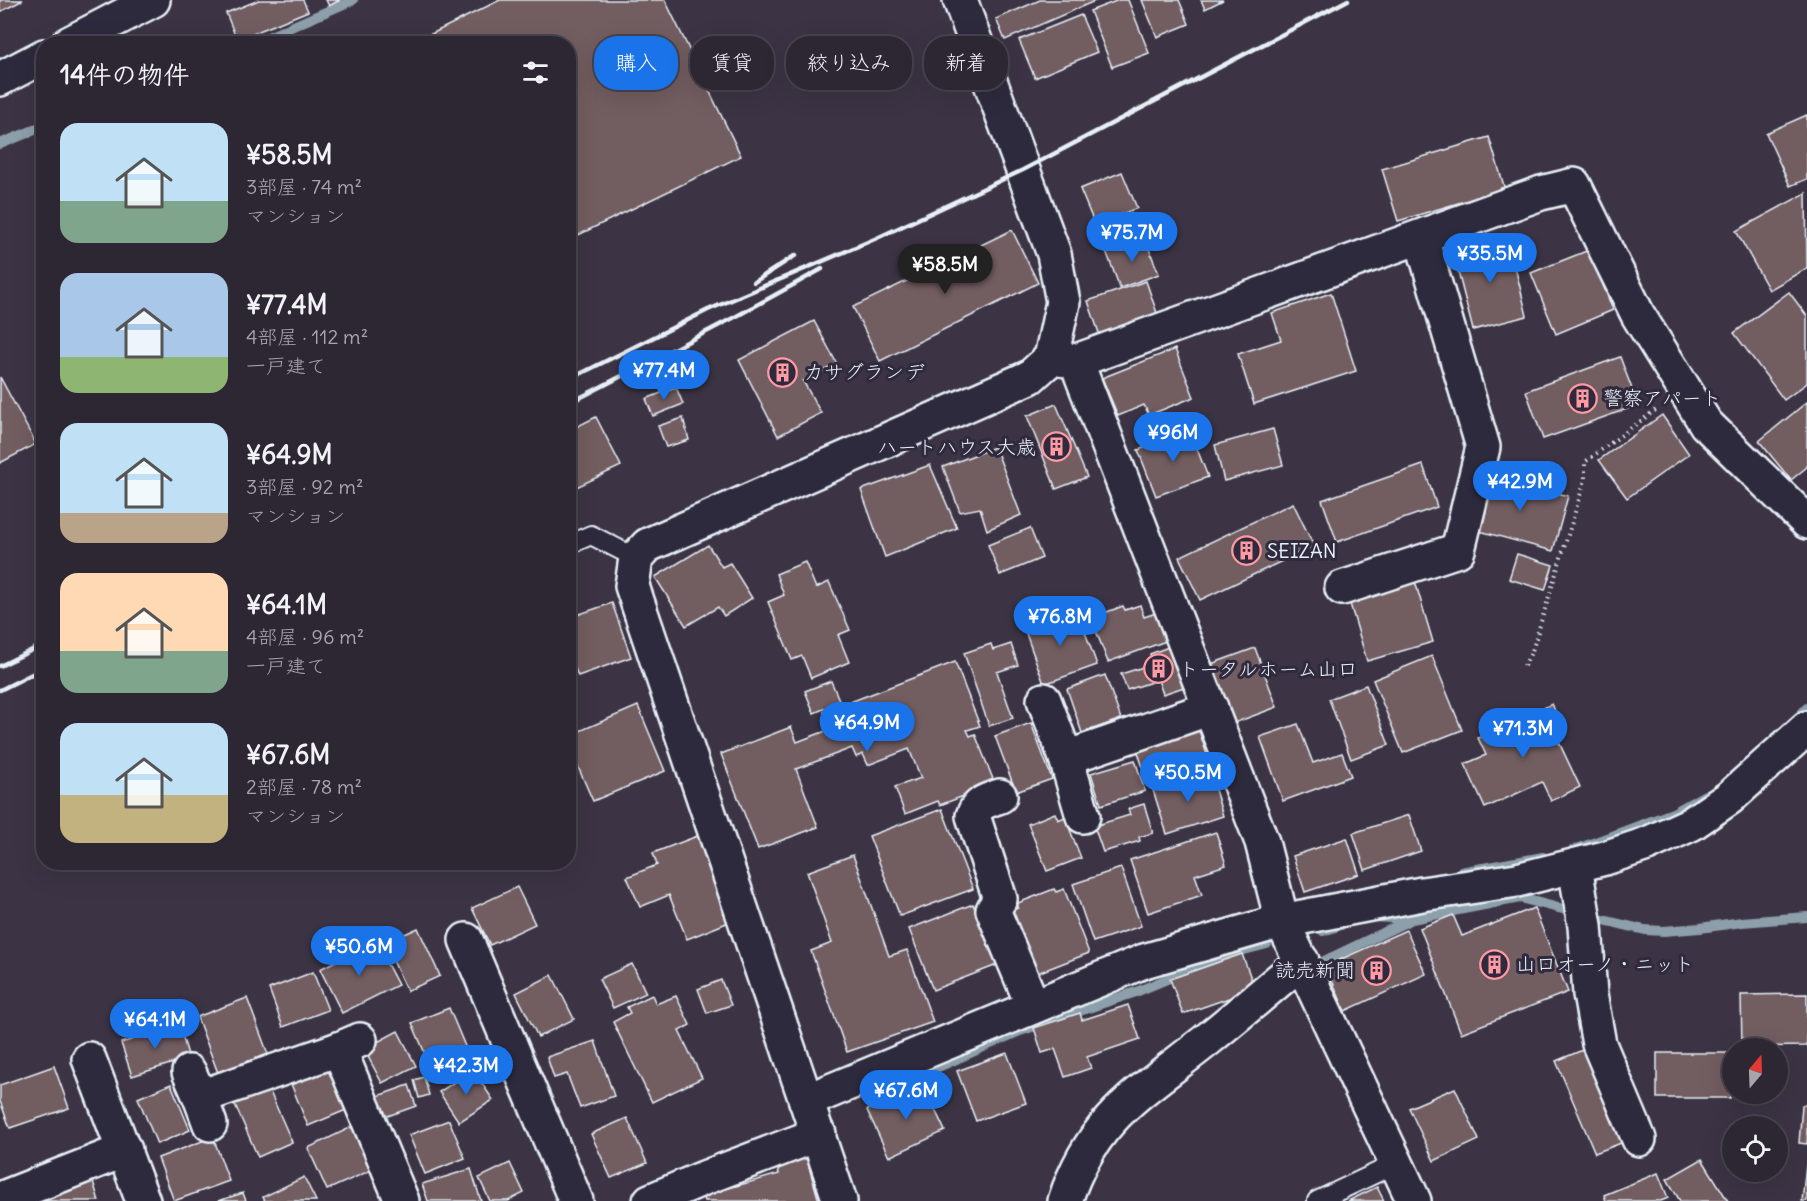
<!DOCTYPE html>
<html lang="ja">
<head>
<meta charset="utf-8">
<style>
	:root { --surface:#2d2733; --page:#352f3b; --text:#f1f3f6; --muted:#a7a5ac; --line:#48444e; --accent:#1a73e8 }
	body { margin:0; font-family:Delius,"Klee One",sans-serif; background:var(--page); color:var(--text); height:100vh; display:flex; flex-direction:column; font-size:22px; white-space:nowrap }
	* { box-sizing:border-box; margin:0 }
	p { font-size:20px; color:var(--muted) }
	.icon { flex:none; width:33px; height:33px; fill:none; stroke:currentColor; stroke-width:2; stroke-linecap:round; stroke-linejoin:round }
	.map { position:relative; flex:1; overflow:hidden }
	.sheet { position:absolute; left:36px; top:36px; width:540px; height:834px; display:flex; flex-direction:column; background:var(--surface); border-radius:24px; box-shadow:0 6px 24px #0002,0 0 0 2px var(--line) }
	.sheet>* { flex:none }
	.guide { position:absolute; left:594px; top:36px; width:570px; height:54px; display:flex; gap:12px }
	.needle { width:39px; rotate:19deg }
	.fabs { position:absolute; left:1722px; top:1038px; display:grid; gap:12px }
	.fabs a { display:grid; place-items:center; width:66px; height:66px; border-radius:50%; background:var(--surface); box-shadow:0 6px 24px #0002,0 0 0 2px var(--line); font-size:30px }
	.price { position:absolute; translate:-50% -51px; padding:0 14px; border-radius:21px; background:var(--accent); color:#fff; font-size:20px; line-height:39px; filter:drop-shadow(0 2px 3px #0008) }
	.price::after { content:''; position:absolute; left:50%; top:36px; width:18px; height:14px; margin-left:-9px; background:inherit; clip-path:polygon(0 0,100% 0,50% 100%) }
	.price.current { background:#222; color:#fff }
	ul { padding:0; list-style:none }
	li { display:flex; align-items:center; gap:18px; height:150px; padding:0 24px }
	li span { display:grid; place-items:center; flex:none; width:168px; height:120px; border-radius:18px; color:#555 }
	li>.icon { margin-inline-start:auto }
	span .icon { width:72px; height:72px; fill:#fffc; stroke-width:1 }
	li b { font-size:26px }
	h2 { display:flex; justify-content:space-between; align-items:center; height:72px; padding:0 24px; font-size:26px }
	.tag { padding:0 21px; border-radius:24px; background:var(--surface); box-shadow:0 6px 24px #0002,0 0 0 2px var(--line); font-size:21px; line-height:54px }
	.tag.current { background:var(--accent); color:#fff }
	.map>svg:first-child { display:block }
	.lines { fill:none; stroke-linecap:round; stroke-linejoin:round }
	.stream { stroke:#8d9fab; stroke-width:10 }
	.building { fill:#725d60; stroke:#e8f1f8; stroke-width:1.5 }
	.lane-casing { stroke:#e8f1f8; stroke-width:22 }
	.street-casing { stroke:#e8f1f8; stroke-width:38 }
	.secondary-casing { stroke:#e8f1f8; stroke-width:38 }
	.path { stroke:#e8f1f8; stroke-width:4; stroke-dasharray:1.5 4.5; stroke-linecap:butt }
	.lane { stroke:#2f2a3d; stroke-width:18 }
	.street { stroke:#2f2a3d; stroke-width:33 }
	.secondary { stroke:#2f2a3d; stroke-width:33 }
	.rail { stroke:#e8f1f8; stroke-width:4.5 }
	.labels { text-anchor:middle; stroke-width:6; stroke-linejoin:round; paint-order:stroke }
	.poi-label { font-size:20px; fill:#e8f1f8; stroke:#2f2a3d; text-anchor:start }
</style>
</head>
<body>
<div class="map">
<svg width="1807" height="1201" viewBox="0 0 1807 1201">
	<rect width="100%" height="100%" fill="#3c3444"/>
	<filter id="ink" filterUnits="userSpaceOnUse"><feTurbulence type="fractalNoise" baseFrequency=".0167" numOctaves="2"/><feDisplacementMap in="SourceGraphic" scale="12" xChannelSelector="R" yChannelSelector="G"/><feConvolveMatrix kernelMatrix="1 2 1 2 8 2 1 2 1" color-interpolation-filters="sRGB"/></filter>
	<g filter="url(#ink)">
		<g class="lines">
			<g class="stream">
				<polyline points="252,44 353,0"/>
				<polyline points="0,144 44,126"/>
				<polyline points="1793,723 1807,708"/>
				<polyline points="1572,851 1673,813 1705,795"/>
				<polyline points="1461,872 1543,857"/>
				<polyline points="1374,917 1409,919"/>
				<polyline points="1595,918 1645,930 1664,931 1700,928 1742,922 1807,917"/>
				<polyline points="1323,931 1341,925"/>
				<polyline points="1318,964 1412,919 1520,898 1570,911"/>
				<polyline points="877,1094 1020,1031 1136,992 1225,955 1267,944"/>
			</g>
		</g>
		<g class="building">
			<polygon points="0,0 23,0 0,12"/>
			<polygon points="259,0 303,0 308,11 237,40 226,13"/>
			<polygon points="326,0 340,0 329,6"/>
			<polygon points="500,0 665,0 741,156 568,240 568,44 411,44"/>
			<polygon points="1040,0 1097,0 1005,40 996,19"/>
			<polygon points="1119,0 1128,0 1149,53 1112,67 1090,11"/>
			<polygon points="1142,0 1179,0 1189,24 1157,37"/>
			<polygon points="1201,0 1223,0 1205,9"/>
			<polygon points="1081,15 1097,52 1035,78 1019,40"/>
			<polygon points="1807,115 1807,179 1790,186 1766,133"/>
			<polygon points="1489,137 1505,189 1398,221 1382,169"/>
			<polygon points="1122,172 1137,208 1095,225 1080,189"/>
			<polygon points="1806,193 1807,268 1769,290 1736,231"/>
			<polygon points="1012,230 1038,283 880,361 853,307"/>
			<polygon points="1144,237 1159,274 1120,288 1106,251"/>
			<polygon points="1508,238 1527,316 1473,330 1453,252"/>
			<polygon points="1589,250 1613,310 1556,334 1531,273"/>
			<polygon points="1146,281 1158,316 1100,336 1088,301"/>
			<polygon points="1789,292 1807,316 1807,383 1784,400 1734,333"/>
			<polygon points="1331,293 1356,371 1254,404 1238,354 1281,340 1272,313"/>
			<polygon points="814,321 837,364 803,381 821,413 778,436 739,360"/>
			<polygon points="1175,349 1194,397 1149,415 1144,405 1118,416 1102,378"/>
			<polygon points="1620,357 1638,405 1543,439 1526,391"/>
			<polygon points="0,377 36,444 0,463"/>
			<polygon points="676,387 683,404 653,416 646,399"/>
			<polygon points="1807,402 1807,467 1791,480 1759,441"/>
			<polygon points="1056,404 1087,477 1056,489 1027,416"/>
			<polygon points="1662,415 1689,454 1627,498 1599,460"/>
			<polygon points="596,417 621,466 568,491 568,431"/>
			<polygon points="683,418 689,440 666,447 658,426"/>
			<polygon points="1273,429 1283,465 1224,481 1215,445"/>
			<polygon points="1190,431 1208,477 1156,496 1138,450"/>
			<polygon points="995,447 1021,515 987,530 980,508 960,512 943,467"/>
			<polygon points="930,465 957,528 885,557 861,490"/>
			<polygon points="1423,465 1437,507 1337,542 1322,500"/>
			<polygon points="1488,473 1568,496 1553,551 1472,529"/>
			<polygon points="1293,503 1314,546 1200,600 1179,557"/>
			<polygon points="1030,528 1042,558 1000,575 988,545"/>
			<polygon points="708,545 722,567 730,563 752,598 724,616 718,607 686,626 655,577"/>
			<polygon points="1517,554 1553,565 1545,590 1509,579"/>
			<polygon points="805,562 816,588 829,582 850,630 838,635 849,662 811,678 802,656 792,660 768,602 784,595 776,574"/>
			<polygon points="1414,578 1433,642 1367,661 1348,597"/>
			<polygon points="612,603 631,657 578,676 568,651 568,618"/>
			<polygon points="1140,605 1144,617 1156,613 1166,641 1108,662 1091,618 1123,606 1125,610"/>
			<polygon points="1077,610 1097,665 1044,684 1024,628"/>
			<polygon points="991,644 993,650 1011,644 1018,665 997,672 1013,718 989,726 964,653"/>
			<polygon points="1171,646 1184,687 1163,694 1158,680 1127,690 1121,674 1153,664 1150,654"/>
			<polygon points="1255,648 1277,707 1234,723 1211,664"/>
			<polygon points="1432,656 1462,730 1403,753 1373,680"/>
			<polygon points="955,662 980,726 967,730 970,736 975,734 995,784 940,805 938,801 905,814 895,787 921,778 909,749 868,765 863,754 856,757 852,748 796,769 818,827 758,849 721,754 791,727 797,742 831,729 824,712"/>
			<polygon points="1105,675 1121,719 1082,733 1067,689"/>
			<polygon points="831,681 840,702 814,713 805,691"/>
			<polygon points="1366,685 1389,745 1351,759 1329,699"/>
			<polygon points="1552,704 1565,734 1557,738 1580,787 1551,801 1542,782 1485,808 1465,764 1486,755 1478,738"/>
			<polygon points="638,706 665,771 593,801 568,744 568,736"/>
			<polygon points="1196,721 1210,764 1148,783 1134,740"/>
			<polygon points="1031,723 1052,779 1016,792 995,736"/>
			<polygon points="1298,724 1313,763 1342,753 1351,776 1283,801 1260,737"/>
			<polygon points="1135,760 1145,791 1101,805 1091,773"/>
			<polygon points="1210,773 1223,816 1167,834 1153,790"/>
			<polygon points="1144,804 1153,833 1139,837 1140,841 1103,852 1094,826 1130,815 1128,809"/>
			<polygon points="942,809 973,889 900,916 869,836"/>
			<polygon points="1055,813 1058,820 1065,817 1081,858 1047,871 1028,824"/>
			<polygon points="1409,815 1421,851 1365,870 1353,833"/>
			<polygon points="1216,832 1226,865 1195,875 1202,895 1148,913 1130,860"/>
			<polygon points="700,835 734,920 687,939 669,895 640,907 627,877 657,865 653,853"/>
			<polygon points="1347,838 1359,874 1305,892 1293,856"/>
			<polygon points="853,855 889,956 907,950 933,1022 847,1052 811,951 832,943 807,872"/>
			<polygon points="1121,868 1141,926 1093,942 1073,884"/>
			<polygon points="517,887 535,924 490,945 472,908"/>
			<polygon points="1054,889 1056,892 1064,889 1089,953 1035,974 1010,911 1018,908 1018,903"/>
			<polygon points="973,904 997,965 933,990 909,929"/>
			<polygon points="1534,908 1568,992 1461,1033 1420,928 1453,915 1462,936"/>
			<polygon points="418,928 440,976 407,991 385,943"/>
			<polygon points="1406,930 1426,974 1345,1011 1326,966"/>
			<polygon points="375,941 398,985 342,1013 320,969"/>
			<polygon points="1242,954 1255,989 1183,1014 1170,979"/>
			<polygon points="632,964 646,993 613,1008 599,979"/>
			<polygon points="313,972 328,1010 283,1027 269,989"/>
			<polygon points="552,975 574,1019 538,1037 516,993"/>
			<polygon points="721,980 731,1005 707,1013 698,989"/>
			<polygon points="1807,994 1807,1046 1742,1047 1741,995"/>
			<polygon points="652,995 656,1004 676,996 690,1025 679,1031 702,1078 652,1102 613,1022 630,1013 627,1007"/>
			<polygon points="247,998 268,1054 218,1073 197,1017"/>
			<polygon points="1128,1005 1140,1039 1087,1057 1091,1068 1065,1077 1055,1049 1042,1053 1034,1028 1080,1013 1082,1020"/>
			<polygon points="449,1008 467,1051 430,1065 412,1023"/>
			<polygon points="179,1025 189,1058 132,1076 121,1043"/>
			<polygon points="398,1031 416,1066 382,1083 364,1049"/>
			<polygon points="595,1041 614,1096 580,1108 567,1074 554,1078 547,1057"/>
			<polygon points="1590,1047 1629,1140 1595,1153 1556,1061"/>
			<polygon points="1007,1053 1026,1103 976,1121 957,1071"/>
			<polygon points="1657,1053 1731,1053 1730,1098 1657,1098"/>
			<polygon points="54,1066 69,1108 10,1128 0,1101 0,1085"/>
			<polygon points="329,1069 346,1110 308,1126 291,1084"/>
			<polygon points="473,1070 493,1100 459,1122 439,1092"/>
			<polygon points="424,1077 429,1095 419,1098 414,1080"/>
			<polygon points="171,1084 190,1130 157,1144 138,1098"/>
			<polygon points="923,1084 945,1131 889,1157 867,1110"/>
			<polygon points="267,1085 292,1142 258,1157 233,1100"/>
			<polygon points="409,1085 416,1106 382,1118 375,1097"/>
			<polygon points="1455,1088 1479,1140 1434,1161 1409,1108"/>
			<polygon points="1802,1105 1807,1105 1807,1144 1799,1143"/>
			<polygon points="627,1118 647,1163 611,1178 591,1134"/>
			<polygon points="449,1120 465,1158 425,1174 409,1135"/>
			<polygon points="356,1125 376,1168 327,1190 308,1148"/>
			<polygon points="213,1137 229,1181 174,1201 158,1158"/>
			<polygon points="806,1157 819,1201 705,1201 704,1195 779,1174 777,1165"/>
			<polygon points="1702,1159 1728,1201 1680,1201 1667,1179"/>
			<polygon points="510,1163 524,1193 508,1201 490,1201 479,1178"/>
			<polygon points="1806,1165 1807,1201 1802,1201"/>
			<polygon points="471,1169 481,1201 428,1201 422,1184"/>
			<polygon points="1658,1173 1668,1198 1661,1201 1606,1201 1604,1195"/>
			<polygon points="304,1177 316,1201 265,1201 263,1197"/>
			<polygon points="92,1178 99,1201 33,1201"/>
			<polygon points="1377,1187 1384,1201 1348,1201"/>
			<polygon points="243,1193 246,1201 218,1201"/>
		</g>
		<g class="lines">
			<defs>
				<g id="lane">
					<polyline points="568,545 591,535 636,558"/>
					<polyline points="1317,1201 1395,1164"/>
				</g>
				<g id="street">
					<polyline points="1076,361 1262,842 1282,921 1414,1201"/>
					<polyline points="1342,588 1458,550 1483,447 1421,237"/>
					<polyline points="1044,700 1066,758 1211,708"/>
					<polyline points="1066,758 1083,816"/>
					<path d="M1000 796C987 801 978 802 973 816L1000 899 993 910 1033 1006"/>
					<polyline points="1575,866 1585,926 1590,994 1599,1044 1639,1139"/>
					<polyline points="466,940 576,1201"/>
					<polyline points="360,1040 339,1049 402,1201"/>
					<polyline points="89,1059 143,1201"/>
					<polyline points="189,1072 200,1097 339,1049"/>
					<polyline points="200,1097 210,1124"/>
					<polyline points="806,1101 1144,961 1282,921 1422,894 1517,880 1605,858 1647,844 1691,824 1729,798 1807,728"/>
					<polyline points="0,1199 125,1150"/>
					<polyline points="650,1201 704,1178 819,1134"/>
					<polyline points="840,1201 632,586 636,558 648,545 1030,377 1051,358 1076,361 1541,193 1574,185 1638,315 1706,424 1807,522"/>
					<path d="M1065 1201C1092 1117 1142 1092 1207 1040 1239 1014 1270 988 1302 961"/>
				</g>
				<g id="secondary">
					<polyline points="960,0 1054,254 1063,302 1051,358"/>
					<polyline points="68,44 153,0"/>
					<polyline points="0,79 44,56"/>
				</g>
			</defs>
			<use href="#lane" class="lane-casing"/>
			<use href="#street" class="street-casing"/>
			<use href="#secondary" class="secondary-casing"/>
			<polyline class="path" points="1524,666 1532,651 1585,480 1585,462 1657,409"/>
			<use href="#lane" class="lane"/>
			<use href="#street" class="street"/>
			<use href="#secondary" class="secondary"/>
			<g class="rail">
				<polyline points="754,282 796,255"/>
				<polyline points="568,380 708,310 877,238 1023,170 1348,0"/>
				<polyline points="568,404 735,317 822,269"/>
				<polyline points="0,666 44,644"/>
				<polyline points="0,690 44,668"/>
			</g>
		</g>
	</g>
	<defs>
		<symbol id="building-ring" viewBox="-11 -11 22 22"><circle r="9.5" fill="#2f2a3d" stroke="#ff9aa2" stroke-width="1.5"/><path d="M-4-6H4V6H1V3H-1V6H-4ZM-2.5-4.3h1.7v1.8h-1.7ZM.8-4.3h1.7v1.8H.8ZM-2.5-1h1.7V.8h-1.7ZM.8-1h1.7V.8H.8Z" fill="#ff9aa2"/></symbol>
	</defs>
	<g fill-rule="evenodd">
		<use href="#building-ring" x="766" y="356" width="33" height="33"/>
		<use href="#building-ring" x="1566" y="382" width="33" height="33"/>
		<use href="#building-ring" x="1040" y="430" width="33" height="33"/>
		<use href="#building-ring" x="1230" y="534" width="33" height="33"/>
		<use href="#building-ring" x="1142" y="652" width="33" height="33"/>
		<use href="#building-ring" x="1478" y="948" width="33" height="33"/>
		<use href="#building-ring" x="1360" y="954" width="33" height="33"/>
	</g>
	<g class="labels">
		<g class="poi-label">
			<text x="804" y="379">カサグランデ</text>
			<text x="1603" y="405">警察アパート</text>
			<text x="1036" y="454" text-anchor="end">ハートハウス大歳</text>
			<text x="1267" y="558">SEIZAN</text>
			<text x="1179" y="676">トータルホーム山口</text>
			<text x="1516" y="971">山口オーノ・ニット</text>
			<text x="1355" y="977" text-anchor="end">読売新聞</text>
		</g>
	</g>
</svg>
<div class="fabs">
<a><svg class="needle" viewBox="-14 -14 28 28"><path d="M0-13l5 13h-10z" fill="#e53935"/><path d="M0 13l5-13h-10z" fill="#a7a5ac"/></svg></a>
<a><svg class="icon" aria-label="locate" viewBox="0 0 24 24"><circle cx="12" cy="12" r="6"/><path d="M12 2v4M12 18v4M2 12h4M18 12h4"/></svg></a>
</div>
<b class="price" style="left:1132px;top:263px">¥75.7M</b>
<b class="price" style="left:1490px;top:284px">¥35.5M</b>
<b class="price current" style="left:945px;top:295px">¥58.5M</b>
<b class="price" style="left:664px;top:401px">¥77.4M</b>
<b class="price" style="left:1173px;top:463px">¥96M</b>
<b class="price" style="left:1520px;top:512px">¥42.9M</b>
<b class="price" style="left:1060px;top:647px">¥76.8M</b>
<b class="price" style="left:867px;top:753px">¥64.9M</b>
<b class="price" style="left:1523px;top:759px">¥71.3M</b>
<b class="price" style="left:1188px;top:803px">¥50.5M</b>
<b class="price" style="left:359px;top:977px">¥50.6M</b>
<b class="price" style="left:155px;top:1050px">¥64.1M</b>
<b class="price" style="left:466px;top:1096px">¥42.3M</b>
<b class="price" style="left:906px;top:1121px">¥67.6M</b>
<div class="guide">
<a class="tag current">購入</a>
<a class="tag">賃貸</a>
<a class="tag">絞り込み</a>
<a class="tag">新着</a>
</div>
<section class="sheet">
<h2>14件の物件<svg class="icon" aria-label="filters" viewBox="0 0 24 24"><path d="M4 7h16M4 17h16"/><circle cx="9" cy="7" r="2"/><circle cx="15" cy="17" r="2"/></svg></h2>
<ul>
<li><span style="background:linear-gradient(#bfe0f5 65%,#7fa58c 0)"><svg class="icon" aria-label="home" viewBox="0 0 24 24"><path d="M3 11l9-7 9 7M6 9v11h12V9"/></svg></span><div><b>¥58.5M</b><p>3部屋 · 74 m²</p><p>マンション</p></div></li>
<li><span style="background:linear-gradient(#a9c7e8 70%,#8fb573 0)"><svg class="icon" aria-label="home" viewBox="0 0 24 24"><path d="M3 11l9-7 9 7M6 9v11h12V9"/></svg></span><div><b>¥77.4M</b><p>4部屋 · 112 m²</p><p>一戸建て</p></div></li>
<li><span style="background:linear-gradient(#bfe0f5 75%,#b9a48a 0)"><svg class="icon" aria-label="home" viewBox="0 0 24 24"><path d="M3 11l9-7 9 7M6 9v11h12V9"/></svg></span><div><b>¥64.9M</b><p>3部屋 · 92 m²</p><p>マンション</p></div></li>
<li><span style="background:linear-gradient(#ffd9b3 65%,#7fa58c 0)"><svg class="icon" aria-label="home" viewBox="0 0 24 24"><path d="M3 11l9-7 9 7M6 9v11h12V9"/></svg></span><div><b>¥64.1M</b><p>4部屋 · 96 m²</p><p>一戸建て</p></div></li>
<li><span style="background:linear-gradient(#bfe0f5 60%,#c2b280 0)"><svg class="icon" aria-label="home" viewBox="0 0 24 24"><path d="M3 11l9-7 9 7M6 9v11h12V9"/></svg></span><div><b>¥67.6M</b><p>2部屋 · 78 m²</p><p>マンション</p></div></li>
</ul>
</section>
</div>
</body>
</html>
